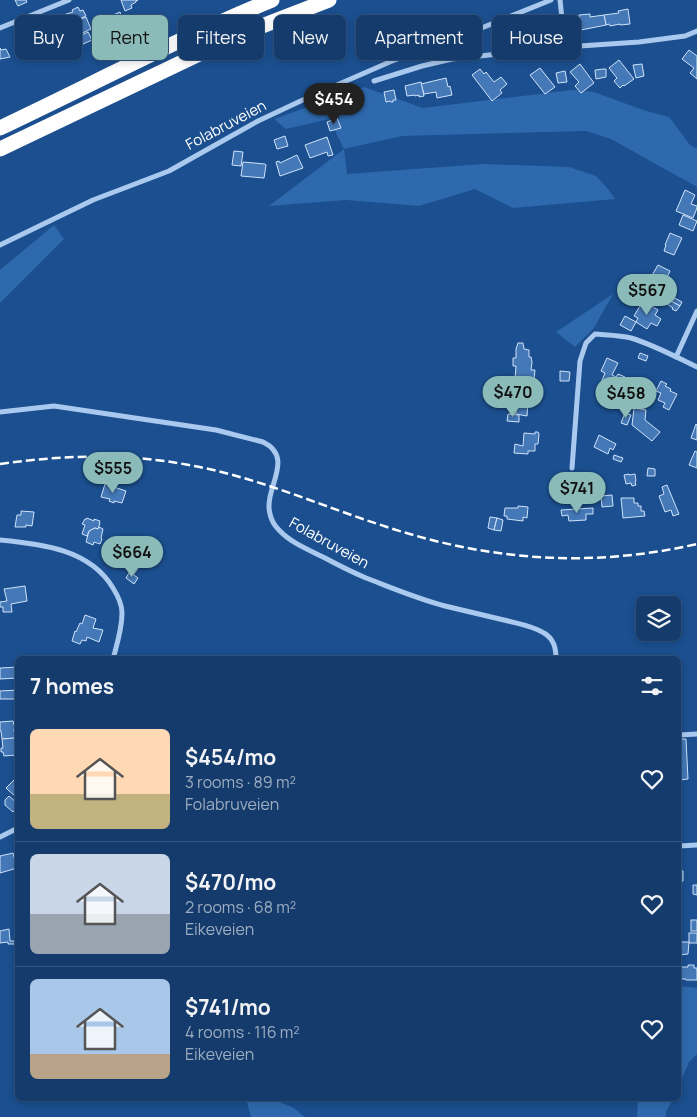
<!DOCTYPE html>
<html lang="en">
<head>
<meta charset="utf-8">
<style>
	:root { --surface:#143b6b; --page:#214673; --text:#f1f3f6; --muted:#9dadc1; --line:#33557e; --accent:#8bbbb9 }
	body { margin:0; font-family:Manrope,sans-serif; background:var(--page); color:var(--text); height:100vh; display:flex; flex-direction:column; font-size:19px; white-space:nowrap }
	* { box-sizing:border-box; margin:0 }
	p { font-size:16px; color:var(--muted) }
	.icon { flex:none; width:28px; height:28px; fill:none; stroke:currentColor; stroke-width:2; stroke-linecap:round; stroke-linejoin:round }
	.map { position:relative; flex:1; overflow:hidden }
	.side { position:absolute; left:15px; top:656px; width:666px; height:445px; display:flex; flex-direction:column; background:var(--surface); border-radius:8px; box-shadow:0 2px 8px #0003,0 0 0 1px var(--line) }
	.side>* { flex:none }
	.guide { position:absolute; left:15px; top:15px; width:668px; height:45px; display:flex; gap:10px }
	.controls { position:absolute; left:636px; top:596px; display:grid; gap:10px }
	.controls a { display:grid; place-items:center; width:45px; height:45px; border-radius:8px; background:var(--surface); box-shadow:0 2px 8px #0003,0 0 0 1px var(--line); font-size:25px }
	.price { position:absolute; translate:-50% -42px; padding:0 11px; border-radius:18px; background:var(--accent); color:#111; font-size:16px; line-height:32px; filter:drop-shadow(0 1px 2px #0008) }
	.price::after { content:''; position:absolute; left:50%; top:30px; width:15px; height:11px; margin-left:-8px; background:inherit; clip-path:polygon(0 0,100% 0,50% 100%) }
	.price.active { background:#222; color:#fff }
	ul { padding:0; list-style:none }
	li { display:flex; align-items:center; gap:15px; height:125px; padding:0 15px }
	li+li { border-top:1px solid var(--line) }
	li span { display:grid; place-items:center; flex:none; width:140px; height:100px; border-radius:8px; color:#555 }
	li>.icon { margin-inline-start:auto }
	span .icon { width:60px; height:60px; fill:#fffc; stroke-width:1 }
	li b { font-size:21px }
	h2 { display:flex; justify-content:space-between; align-items:center; height:60px; padding:0 15px; font-size:21px }
	.tag { padding:0 18px; border-radius:8px; background:var(--surface); box-shadow:0 2px 8px #0003,0 0 0 1px var(--line); font-size:18px; line-height:45px }
	.tag.active { background:var(--accent); color:#111 }
	.map>svg:first-child { display:block }
	.green { fill:#2e69ad }
	.building { fill:#4478b7; stroke:#cfe3fa }
	.lines { fill:none; stroke-linecap:round; stroke-linejoin:round }
	.minor { stroke:#a9c9ee; stroke-width:5 }
	.motorway { stroke:#fff; stroke-width:15 }
	.rail { stroke:#fff; stroke-width:2.5; stroke-dasharray:9 4; stroke-linecap:butt }
	.labels { text-anchor:middle; stroke-width:4; stroke-linejoin:round; paint-order:stroke }
	.street-label { font-size:15px; fill:#fff; stroke:#1b4f8f }
</style>
</head>
<body>
<div class="map">
<svg width="697" height="1117" viewBox="0 0 697 1117">
	<rect width="100%" height="100%" fill="#1b4f8f"/>
	<g class="green">
		<polygon points="364,87 423,108 572,90 594,92 646,111 669,117 690,145 697,149 697,187 611,139 586,131 402,136 344,149 347,174 483,164 569,167 596,176 608,189 615,199 513,208 475,189 419,206 346,200 269,206 344,149 329,119 286,129 274,119"/>
		<polygon points="54,225 64,239 0,303 0,270"/>
		<polygon points="613,294 594,328 575,347 556,332"/>
		<polygon points="679,986 697,988 697,1054 689,1062 679,1085"/>
		<polygon points="638,1099 673,1099 666,1112 666,1117 637,1117"/>
		<polygon points="277,1101 294,1108 302,1115 306,1117 251,1117 247,1102"/>
	</g>
	<g class="building">
		<polygon points="15,0 26,0 27,2 18,6"/>
		<polygon points="121,0 138,0 136,1 136,2 131,5 132,8 125,11"/>
		<polygon points="78,7 80,11 83,10 86,16 69,24 63,15 73,12 72,10"/>
		<polygon points="628,9 630,24 620,25 620,24 610,26 609,24 606,25 604,15 619,13 618,11"/>
		<polygon points="120,12 124,23 115,27 111,16"/>
		<polygon points="590,14 590,17 604,15 606,25 581,30 579,15"/>
		<polygon points="86,17 91,29 74,37 69,24"/>
		<polygon points="41,28 42,29 46,28 51,38 42,42 37,30"/>
		<polygon points="37,30 42,42 33,46 29,35 33,33 32,32"/>
		<polygon points="88,32 92,40 81,45 78,37"/>
		<polygon points="0,48 1,50 6,49 10,57 0,59"/>
		<polygon points="689,50 697,56 697,79 690,73 694,68 682,59"/>
		<polygon points="619,60 634,79 624,86 623,85 620,88 614,81 617,78 609,68"/>
		<polygon points="580,64 594,83 581,93 575,86 579,82 570,72"/>
		<polygon points="642,64 644,76 636,78 633,65"/>
		<polygon points="540,68 555,87 545,94 530,75"/>
		<polygon points="480,69 484,74 486,72 494,82 501,77 507,84 500,90 502,93 492,101 472,75"/>
		<polygon points="604,69 606,69 606,77 596,79 595,70"/>
		<polygon points="565,71 567,82 558,83 556,73"/>
		<polygon points="446,78 448,87 450,86 452,95 437,98 436,92 424,94 421,84"/>
		<polygon points="421,82 424,96 419,97 419,95 415,96 415,95 407,96 405,86"/>
		<polygon points="394,90 396,100 393,100 393,102 391,102 390,101 386,102 384,92"/>
		<polygon points="337,118 341,128 330,131 327,122"/>
		<polygon points="285,136 288,146 277,149 274,140"/>
		<polygon points="327,137 333,155 328,156 327,152 310,158 305,145"/>
		<polygon points="234,151 243,152 241,166 232,165"/>
		<polygon points="297,155 303,168 280,176 276,162 279,161 280,163"/>
		<polygon points="243,162 265,164 266,165 264,178 241,176"/>
		<polygon points="685,190 695,195 691,204 697,206 697,208 693,218 676,211"/>
		<polygon points="683,215 697,221 693,231 679,225"/>
		<polygon points="670,233 682,238 674,255 664,251 666,245 665,245"/>
		<polygon points="658,265 670,271 667,277 670,279 666,286 662,285 659,290 654,287 653,289 649,287 650,285 647,284"/>
		<polygon points="671,296 682,302 680,306 669,300"/>
		<polygon points="669,300 680,306 676,311 672,309 673,308 667,304"/>
		<polygon points="647,303 658,310 655,315 661,319 657,326 651,323 647,329 636,322 638,318 634,316 640,306 644,309"/>
		<polygon points="625,316 636,322 631,331 620,325"/>
		<polygon points="518,343 523,343 524,349 529,350 529,357 531,357 532,362 531,370 535,370 534,379 515,379 516,366 513,366 513,358 516,358 516,349"/>
		<polygon points="640,353 648,356 646,361 638,358"/>
		<polygon points="607,358 618,363 612,375 616,377 618,374 625,377 612,404 606,401 605,403 599,401 600,398 597,397 600,392 598,390 605,373 601,371"/>
		<polygon points="560,371 570,372 569,381 560,381"/>
		<polygon points="661,381 667,384 665,386 671,389 670,391 677,394 669,410 663,407 665,403 658,400 661,393 656,391"/>
		<polygon points="507,383 515,384 515,389 507,389"/>
		<polygon points="518,389 528,390 528,403 516,402"/>
		<polygon points="516,402 528,403 527,416 516,414"/>
		<polygon points="634,408 646,410 645,420 660,432 652,441 632,425"/>
		<polygon points="625,413 631,415 627,425 621,423"/>
		<polygon points="508,414 519,415 519,422 507,421"/>
		<polygon points="696,424 697,425 697,440 691,438"/>
		<polygon points="535,432 538,432 539,434 538,444 535,444 535,451 528,451 528,454 514,453 515,444 523,446 524,433 535,434"/>
		<polygon points="599,435 616,444 613,450 610,448 608,454 594,447"/>
		<polygon points="695,451 697,452 697,468 689,465"/>
		<polygon points="614,455 623,458 621,462 613,459"/>
		<polygon points="648,468 655,469 655,476 647,476"/>
		<polygon points="629,474 629,475 635,474 636,481 635,482 636,485 632,486 631,483 626,484 624,475"/>
		<polygon points="105,484 126,491 122,503 114,501 114,503 109,501 110,499 101,497"/>
		<polygon points="667,485 679,514 673,516 671,510 665,512 659,496 664,494 662,487"/>
		<polygon points="612,495 613,506 602,507 601,496"/>
		<polygon points="621,498 634,498 634,503 638,503 638,506 641,506 641,511 644,511 645,516 623,518"/>
		<polygon points="518,506 528,507 527,518 523,517 523,521 507,519 507,516 504,516 505,508 518,508"/>
		<polygon points="593,508 593,514 586,514 586,520 569,521 568,515 562,516 561,510"/>
		<polygon points="21,511 34,512 32,526 26,525 26,527 15,527 17,515 21,515"/>
		<polygon points="490,517 497,518 494,530 488,528"/>
		<polygon points="87,518 94,521 94,519 100,521 99,523 100,523 98,529 95,528 89,531 87,536 82,534 85,525 82,524 85,519 87,519"/>
		<polygon points="497,518 503,520 501,531 494,530"/>
		<polygon points="99,527 103,529 101,538 102,539 100,544 94,542 93,545 86,542 89,531 95,528 98,529"/>
		<polygon points="122,550 130,555 128,558 141,564 134,574 115,561"/>
		<polygon points="129,573 130,574 131,573 138,578 134,584 126,578"/>
		<polygon points="25,586 27,601 11,604 12,612 3,612 3,607 0,607 0,602 7,601 4,589"/>
		<polygon points="85,615 96,619 93,628 103,630 99,642 87,637 86,641 82,640 80,644 72,641 75,631 76,632 80,623 82,624"/>
		<polygon points="18,667 18,678 0,679 0,668"/>
		<polygon points="18,690 18,699 0,699 0,691"/>
		<polygon points="13,721 14,725 15,725 16,729 14,729 15,738 2,739 1,731 0,731 0,722"/>
		<polygon points="15,738 16,747 18,746 17,755 4,756 3,752 1,752 1,748 3,748 2,739"/>
		<polygon points="679,739 686,739 688,779 679,780"/>
		<polygon points="15,779 18,782 18,799 6,788"/>
		<polygon points="9,796 18,804 18,806 13,812 5,805 5,800"/>
		<polygon points="13,853 17,868 0,873 0,856"/>
		<polygon points="679,871 683,871 683,881 681,881 681,885 679,885"/>
		<polygon points="693,885 697,885 697,895 693,894"/>
		<rect x="691" y="920" width="6" height="11"/>
		<polygon points="9,929 10,941 14,941 15,944 8,944 8,942 0,943 0,931"/>
		<rect x="689" y="933" width="8" height="10"/>
		<polygon points="679,942 689,942 688,954 679,955"/>
		<polygon points="688,965 694,965 694,968 697,968 697,980 686,980 686,979 680,979 680,967 688,967"/>
	</g>
	<g class="lines">
		<g class="minor">
			<polyline points="560,0 565,47"/>
			<polyline points="0,28 69,0"/>
			<polyline points="374,81 422,66 452,59 565,47 639,42 685,36 697,31"/>
			<polyline points="0,245 93,200 169,171 258,121 307,98 392,61 474,31 551,0"/>
			<polyline points="676,357 697,311"/>
			<path d="M0 412 54 406 216 430 263 442C296 458 263 489 270 514 271 519 275 526 279 530 291 543 309 550 325 558 338 565 352 572 366 578 392 588 418 599 445 606 466 611 487 616 508 621 520 624 533 626 544 633 554 639 556 648 556 659"/>
			<path d="M572 468 580 361 586 343 595 334C607 335 620 335 631 338 654 345 676 357 697 367"/>
			<path d="M0 540C41 544 90 549 113 588 118 596 122 604 122 613 122 629 117 644 113 659"/>
			<polyline points="679,735 697,734"/>
			<polyline points="0,837 18,828"/>
			<polyline points="679,846 697,845"/>
		</g>
		<g class="motorway">
			<path d="M0 128C91 85 179 38 272 0"/>
			<polyline points="0,149 239,35 329,0"/>
		</g>
		<path class="rail" d="M0 464C64 455 125 453 189 465 257 477 321 506 387 527 491 561 591 568 697 544"/>
	</g>
	<g class="labels">
		<g class="street-label">
			<text transform="translate(226 125) rotate(-28)" y="5">Folabruveien</text>
			<text transform="translate(329 543) rotate(29)" y="5">Folabruveien</text>
		</g>
	</g>
</svg>
<div class="controls">
<a><svg class="icon" aria-label="layers" viewBox="0 0 24 24"><path d="M12 4l9 5-9 5-9-5zM3 14l9 5 9-5"/></svg></a>
</div>
<b class="price active" style="left:334px;top:125px">$454</b>
<b class="price" style="left:647px;top:316px">$567</b>
<b class="price" style="left:513px;top:418px">$470</b>
<b class="price" style="left:626px;top:419px">$458</b>
<b class="price" style="left:113px;top:494px">$555</b>
<b class="price" style="left:577px;top:514px">$741</b>
<b class="price" style="left:132px;top:578px">$664</b>
<div class="guide">
<a class="tag">Buy</a>
<a class="tag active">Rent</a>
<a class="tag">Filters</a>
<a class="tag">New</a>
<a class="tag">Apartment</a>
<a class="tag">House</a>
</div>
<section class="side">
<h2>7 homes<svg class="icon" aria-label="filters" viewBox="0 0 24 24"><path d="M4 7h16M4 17h16"/><circle cx="9" cy="7" r="2"/><circle cx="15" cy="17" r="2"/></svg></h2>
<ul>
<li><span style="background:linear-gradient(#ffd9b3 65%,#c2b280 0)"><svg class="icon" aria-label="home" viewBox="0 0 24 24"><path d="M3 11l9-7 9 7M6 9v11h12V9"/></svg></span><div><b>$454/mo</b><p>3 rooms · 89 m²</p><p>Folabruveien</p></div><svg class="icon" aria-label="heart" viewBox="0 0 24 24"><path d="M12 20l-8-8c-3-5 5-10 8-4 3-6 11-1 8 4z"/></svg></li>
<li><span style="background:linear-gradient(#c9d6e8 60%,#9aa5b1 0)"><svg class="icon" aria-label="home" viewBox="0 0 24 24"><path d="M3 11l9-7 9 7M6 9v11h12V9"/></svg></span><div><b>$470/mo</b><p>2 rooms · 68 m²</p><p>Eikeveien</p></div><svg class="icon" aria-label="heart" viewBox="0 0 24 24"><path d="M12 20l-8-8c-3-5 5-10 8-4 3-6 11-1 8 4z"/></svg></li>
<li><span style="background:linear-gradient(#a9c7e8 75%,#b9a48a 0)"><svg class="icon" aria-label="home" viewBox="0 0 24 24"><path d="M3 11l9-7 9 7M6 9v11h12V9"/></svg></span><div><b>$741/mo</b><p>4 rooms · 116 m²</p><p>Eikeveien</p></div><svg class="icon" aria-label="heart" viewBox="0 0 24 24"><path d="M12 20l-8-8c-3-5 5-10 8-4 3-6 11-1 8 4z"/></svg></li>
</ul>
</section>
</div>
</body>
</html>
